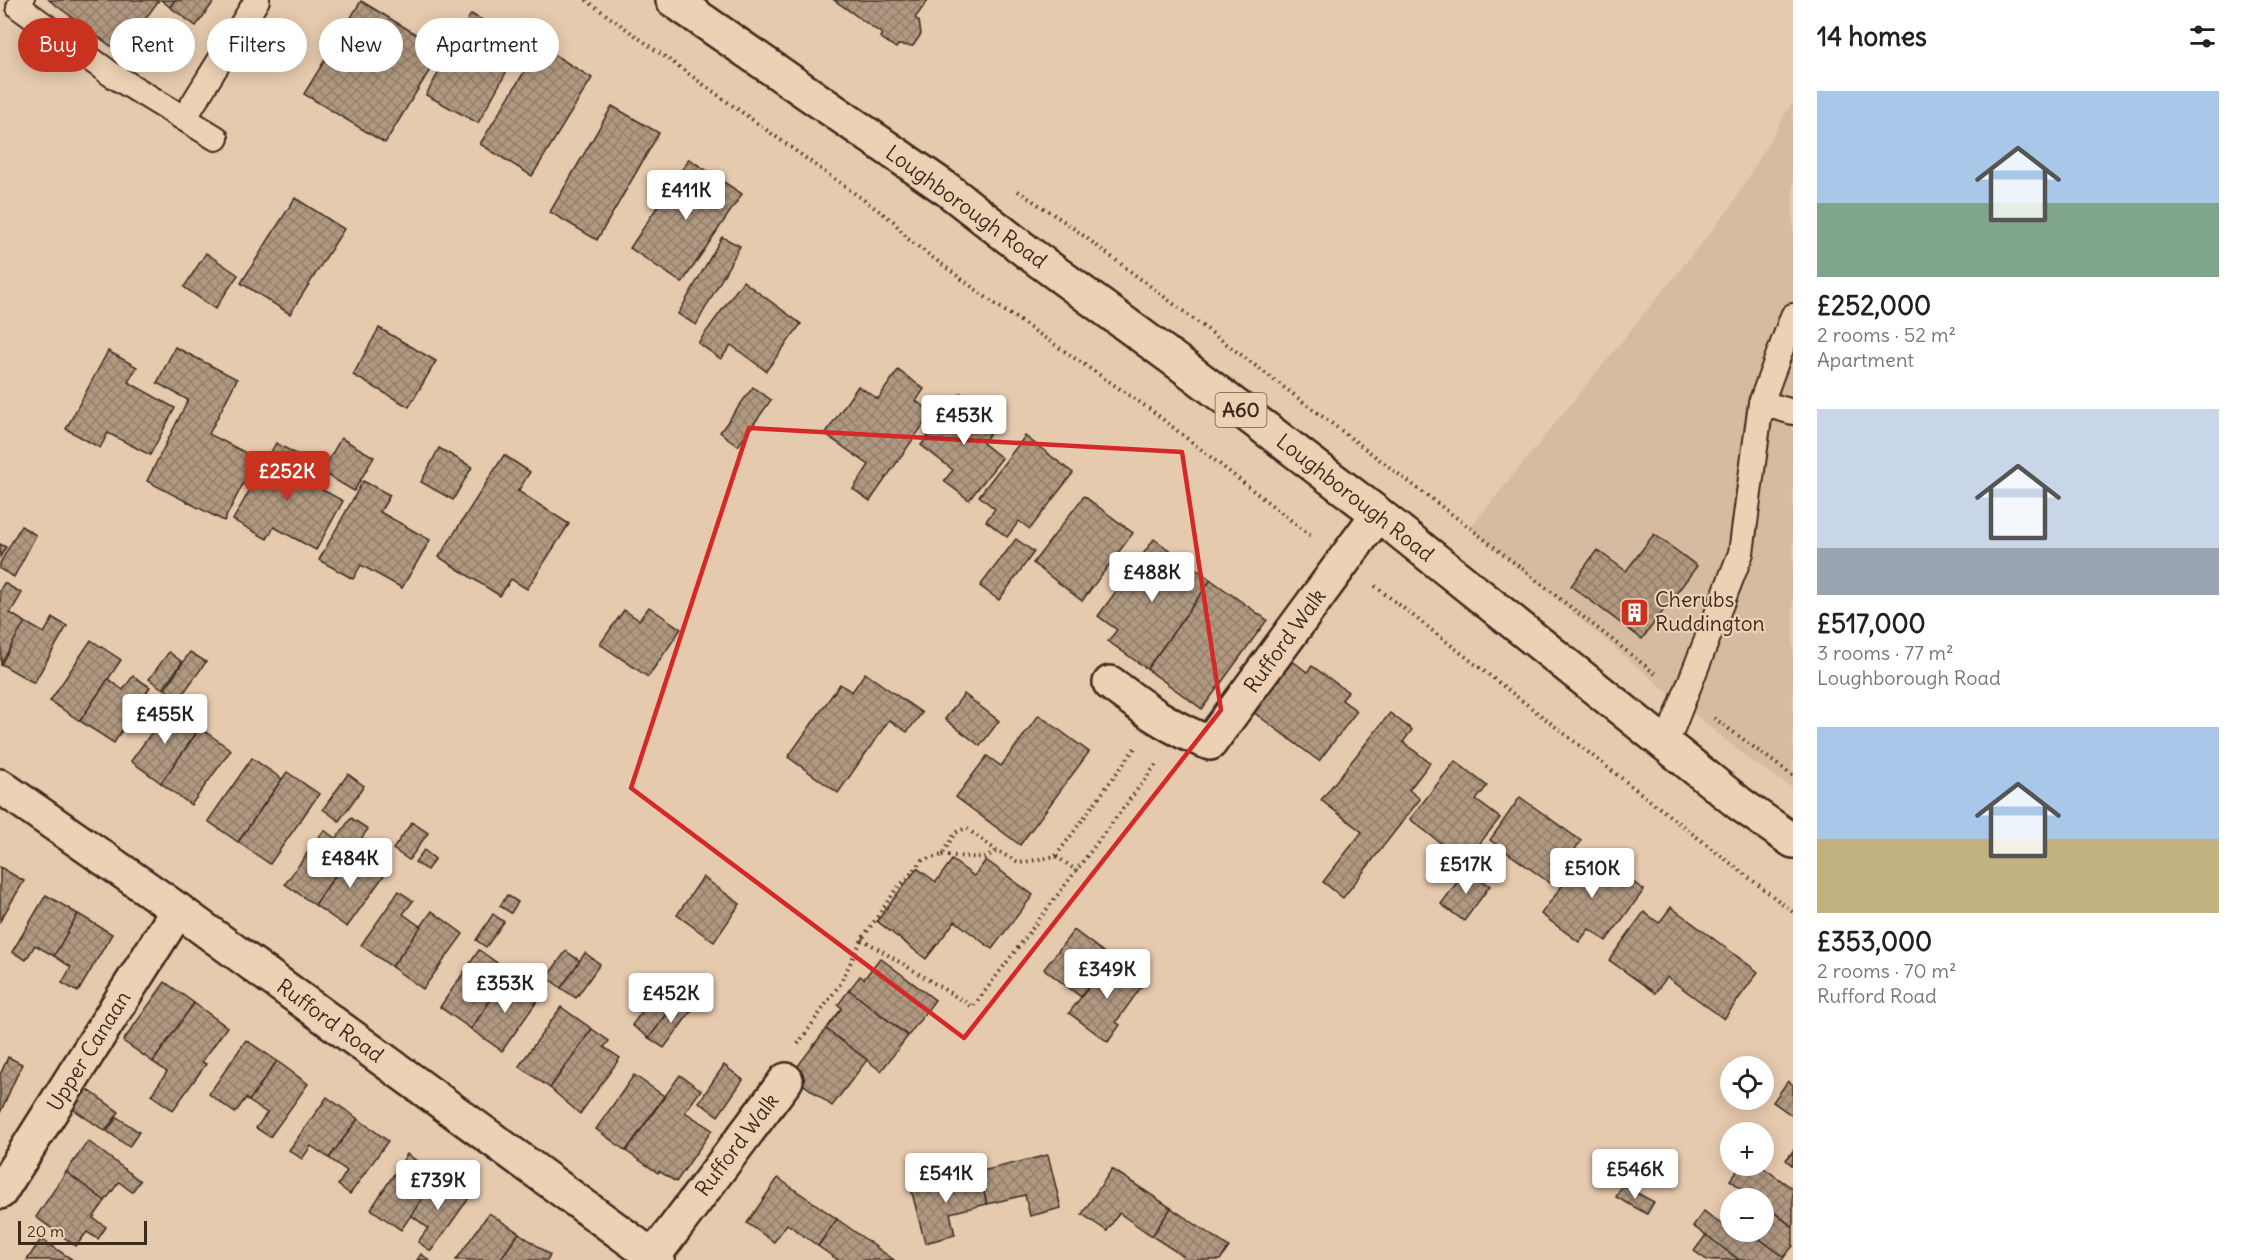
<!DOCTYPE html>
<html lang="en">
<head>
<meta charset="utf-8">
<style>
	:root { --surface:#fff; --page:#f6f6f6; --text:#202124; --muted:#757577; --accent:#c8321e }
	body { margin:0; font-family:Delius,sans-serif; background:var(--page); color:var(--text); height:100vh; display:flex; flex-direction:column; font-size:22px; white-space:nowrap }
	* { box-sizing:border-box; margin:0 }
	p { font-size:20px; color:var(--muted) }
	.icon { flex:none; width:33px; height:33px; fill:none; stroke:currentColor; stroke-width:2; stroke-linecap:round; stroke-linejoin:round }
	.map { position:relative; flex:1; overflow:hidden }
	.details { display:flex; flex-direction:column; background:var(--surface); width:450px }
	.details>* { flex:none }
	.guide { position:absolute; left:18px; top:18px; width:570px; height:54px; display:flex; gap:12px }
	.fabs { position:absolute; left:1720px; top:1056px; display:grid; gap:12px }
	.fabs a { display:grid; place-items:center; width:54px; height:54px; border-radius:50%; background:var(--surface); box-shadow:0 3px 15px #0003; font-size:30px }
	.scale { position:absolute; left:18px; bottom:15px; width:129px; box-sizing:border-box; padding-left:6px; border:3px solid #3b2a1e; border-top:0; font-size:16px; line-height:21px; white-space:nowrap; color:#3b2a1e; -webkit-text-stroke:4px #edd1b4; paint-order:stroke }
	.price { position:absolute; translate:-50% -51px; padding:0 14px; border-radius:6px; background:#fff; color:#222; font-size:20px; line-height:39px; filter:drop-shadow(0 2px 3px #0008) }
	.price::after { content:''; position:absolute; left:50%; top:36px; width:18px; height:14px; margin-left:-9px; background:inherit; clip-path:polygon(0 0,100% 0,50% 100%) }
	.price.selected { background:var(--accent); color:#fff }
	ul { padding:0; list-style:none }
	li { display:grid; align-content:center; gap:12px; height:318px; padding:0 24px }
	li span { display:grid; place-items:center; height:186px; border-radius:0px; color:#555 }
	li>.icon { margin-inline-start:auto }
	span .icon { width:108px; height:108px; fill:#fffc; stroke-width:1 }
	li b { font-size:26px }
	h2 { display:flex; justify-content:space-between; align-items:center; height:72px; padding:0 24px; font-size:26px }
	.pill { padding:0 21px; border-radius:27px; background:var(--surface); box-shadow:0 3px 15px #0003; font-size:21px; line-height:54px }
	.pill.selected { background:var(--accent); color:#fff }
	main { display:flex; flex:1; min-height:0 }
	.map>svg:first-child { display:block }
	.built { fill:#d6bba0 }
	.building { fill:url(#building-cross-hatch); stroke:#3b2a1e; stroke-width:1.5 }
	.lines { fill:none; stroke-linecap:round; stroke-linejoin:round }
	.service-casing { stroke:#3b2a1e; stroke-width:28 }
	.minor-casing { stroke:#3b2a1e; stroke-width:38 }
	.primary-casing { stroke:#3b2a1e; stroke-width:38 }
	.path { stroke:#3b2a1e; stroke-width:4; stroke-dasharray:1.5 4.5; stroke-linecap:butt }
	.service { stroke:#edd1b4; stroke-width:24 }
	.minor { stroke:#edd1b4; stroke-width:33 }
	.primary { stroke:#edd1b4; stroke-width:33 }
	.marked { fill:none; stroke:#d62828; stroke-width:4.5; stroke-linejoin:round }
	.labels { text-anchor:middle; stroke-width:4.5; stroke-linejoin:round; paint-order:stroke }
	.shield { fill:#edd1b4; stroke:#705c4b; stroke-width:1.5 }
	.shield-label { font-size:20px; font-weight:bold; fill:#3b2a1e }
	.street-label { font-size:21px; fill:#3b2a1e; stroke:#edd1b4 }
	.poi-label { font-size:21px; fill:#3b2a1e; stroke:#edd1b4; text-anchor:start }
</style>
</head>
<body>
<main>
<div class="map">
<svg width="1793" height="1260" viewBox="0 0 1793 1260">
	<defs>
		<pattern id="building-cross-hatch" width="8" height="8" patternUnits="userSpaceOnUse" patternTransform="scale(1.5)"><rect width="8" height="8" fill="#b19981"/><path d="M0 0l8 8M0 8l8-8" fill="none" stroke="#917d69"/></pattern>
	</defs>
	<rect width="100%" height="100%" fill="#e6caae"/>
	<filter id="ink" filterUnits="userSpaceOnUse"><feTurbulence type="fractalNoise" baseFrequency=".0167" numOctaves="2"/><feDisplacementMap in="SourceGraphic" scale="12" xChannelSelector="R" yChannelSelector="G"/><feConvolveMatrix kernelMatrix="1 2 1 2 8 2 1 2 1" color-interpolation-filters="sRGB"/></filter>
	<g filter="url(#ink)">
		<polygon class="built" points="1793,101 1793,788 1751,761 1470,528 1730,208"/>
		<g class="building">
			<polygon points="49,0 159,0 120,53"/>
			<polygon points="161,0 175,0 170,7"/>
			<polygon points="175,0 215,0 196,26 170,7"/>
			<polygon points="834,0 928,0 915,18 919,21 921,34 913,46 898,45 896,48 880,37 882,34"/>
			<polygon points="361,1 442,50 385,143 304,94"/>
			<polygon points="471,14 523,42 478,123 426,95"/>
			<polygon points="540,46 592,78 532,176 480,144"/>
			<polygon points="612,106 659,133 597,240 550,212"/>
			<polygon points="689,159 742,194 682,283 630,248"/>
			<polygon points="295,198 344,229 290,314 241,283"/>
			<polygon points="722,237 740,246 696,325 678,314"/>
			<polygon points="206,253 238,275 215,309 184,287"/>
			<polygon points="743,281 801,324 766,371 731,345 721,359 698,343"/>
			<polygon points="379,328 436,361 409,407 353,375"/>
			<polygon points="175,347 237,379 209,434 256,458 224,521 147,481 188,400 157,383"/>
			<polygon points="108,351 137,367 128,382 175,408 150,455 108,433 100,448 66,429"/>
			<polygon points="898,370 924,389 916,401 932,412 870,501 853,489 869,465 825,434 858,386 878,399"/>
			<polygon points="753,387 771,400 738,446 720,432"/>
			<polygon points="961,393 998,422 983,443 1002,458 969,500 944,481 953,470 921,445"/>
			<polygon points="1025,436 1073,473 1030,529 1019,521 1007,537 986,521 995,509 979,496"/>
			<polygon points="341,438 374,457 354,491 322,472"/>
			<polygon points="276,443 303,458 294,474 343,501 316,550 274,527 267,539 233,520"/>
			<polygon points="439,448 472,467 453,500 421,482"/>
			<polygon points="504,455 530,472 518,491 569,524 527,589 511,579 500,596 439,557"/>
			<polygon points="363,481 390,495 380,512 430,540 402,588 361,565 353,579 319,560"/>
			<polygon points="1084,496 1133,533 1082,601 1033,563"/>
			<polygon points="21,526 36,535 14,577 0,569 0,563"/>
			<polygon points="1654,534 1697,566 1642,639 1571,586 1597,550 1626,571"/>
			<polygon points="1016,539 1034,552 999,600 980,586"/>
			<polygon points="1154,539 1211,580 1147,669 1108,641 1117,630 1098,616"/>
			<polygon points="0,544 6,547 0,557"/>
			<polygon points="1211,580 1267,620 1202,709 1147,669"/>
			<polygon points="4,583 22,593 10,613 25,622 1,664 0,590"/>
			<polygon points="649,607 681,629 648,677 600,644 624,610 639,620"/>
			<polygon points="53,618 67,626 34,683 1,664 25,622 44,633"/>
			<polygon points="91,640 121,660 80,721 50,701"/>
			<polygon points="169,652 182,662 163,689 149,679"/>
			<polygon points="190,652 206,662 179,699 165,689"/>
			<polygon points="1291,660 1307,672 1312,666 1348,692 1342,700 1357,711 1319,761 1252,711"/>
			<polygon points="865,673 922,713 907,732 889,720 838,793 788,757 840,684 852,692"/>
			<polygon points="133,676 150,687 114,743 80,721 108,679 123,690"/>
			<polygon points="964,694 999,721 980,746 945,719"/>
			<polygon points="170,707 200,728 161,783 131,761"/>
			<polygon points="1390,713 1412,730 1403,742 1430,763 1409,790 1420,799 1343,898 1323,882 1362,832 1321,800"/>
			<polygon points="1039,715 1089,752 1020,845 956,797 987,756 1001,766"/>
			<polygon points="200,728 231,750 191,805 161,783"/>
			<polygon points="252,758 282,779 238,842 208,821"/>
			<polygon points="1455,761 1487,786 1476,800 1500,818 1465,862 1410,819"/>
			<polygon points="287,772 319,794 270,864 238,842"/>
			<polygon points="348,774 364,786 339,821 323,809"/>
			<polygon points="1520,797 1581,841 1550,883 1490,840"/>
			<polygon points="351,818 368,829 315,905 285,884 324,830 336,839"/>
			<polygon points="412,822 428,833 409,860 393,849"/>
			<polygon points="424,850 435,859 427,870 415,862"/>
			<polygon points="1589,850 1644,890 1606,941 1589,929 1579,942 1541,914"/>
			<polygon points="352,851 385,874 347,927 315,905"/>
			<polygon points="952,860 974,876 986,860 1033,895 992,949 955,921 926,959 877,921 917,868 936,882"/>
			<polygon points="0,867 24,881 0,921"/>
			<polygon points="1467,869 1490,886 1464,921 1441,904"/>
			<polygon points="703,877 740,904 714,942 677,915"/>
			<polygon points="399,891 413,901 403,914 421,927 392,967 361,945"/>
			<polygon points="46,895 78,914 54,956 35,945 26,960 12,952"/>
			<polygon points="507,895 518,902 511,913 500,906"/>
			<polygon points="1671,907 1758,972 1724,1019 1667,977 1655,993 1609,960 1644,912 1659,923"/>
			<polygon points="432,911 463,934 423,989 392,967"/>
			<polygon points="78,914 112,934 78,992 62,983 71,967 54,956"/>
			<polygon points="493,914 504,922 486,947 476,940"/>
			<polygon points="1074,930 1111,958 1081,997 1044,969"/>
			<polygon points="479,950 510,972 471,1029 440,1007"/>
			<polygon points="566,951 580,961 561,988 547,977"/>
			<polygon points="585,953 600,964 576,998 561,988"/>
			<polygon points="880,958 935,1000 908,1036 849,990 860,976 864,979"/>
			<polygon points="1111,958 1144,983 1116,1022 1120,1025 1108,1042 1069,1013"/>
			<polygon points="506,978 523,990 525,986 540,997 502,1051 471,1029"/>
			<polygon points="165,982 194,1003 153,1062 123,1041"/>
			<polygon points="660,987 678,1000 649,1038 632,1025"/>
			<polygon points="849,990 908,1036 881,1071 826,1029 842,1008 838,1005"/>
			<polygon points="678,1000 692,1010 664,1048 649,1038"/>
			<polygon points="194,1003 227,1027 202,1062 206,1064 173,1110 151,1095 167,1072 153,1062"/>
			<polygon points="561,1007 592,1029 550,1088 519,1066"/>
			<polygon points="592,1029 609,1041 604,1047 620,1058 580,1114 550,1088"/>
			<polygon points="826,1029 867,1060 832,1106 791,1075"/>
			<polygon points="246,1040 277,1061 249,1101 246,1098 235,1113 209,1094"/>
			<polygon points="8,1057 22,1064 0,1113 0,1075"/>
			<polygon points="277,1061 308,1084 270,1137 256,1128 267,1113 249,1101"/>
			<polygon points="724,1065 743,1080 718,1116 699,1102"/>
			<polygon points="634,1075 664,1096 626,1151 596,1129"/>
			<polygon points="680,1075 701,1090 685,1112 712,1130 676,1182 659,1171 658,1173 626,1151"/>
			<polygon points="1788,1081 1793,1085 1793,1116 1773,1102"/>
			<polygon points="87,1089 119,1112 105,1131 73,1109"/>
			<polygon points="327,1097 358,1119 329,1158 311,1146 302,1159 289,1150"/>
			<polygon points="117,1117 139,1132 129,1147 107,1131"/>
			<polygon points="358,1119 388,1141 350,1194 338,1185 347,1171 329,1158"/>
			<polygon points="88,1141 140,1181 132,1192 119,1182 105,1201 66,1172"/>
			<polygon points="1793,1151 1793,1166 1786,1160"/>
			<polygon points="407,1154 438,1176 401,1230 371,1209"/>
			<polygon points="1048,1155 1061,1208 1030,1216 1025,1195 987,1204 978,1172"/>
			<polygon points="1741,1166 1761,1166 1793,1189 1793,1227 1764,1205 1764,1198 1755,1198 1730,1180"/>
			<polygon points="1112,1169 1171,1208 1152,1236 1119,1213 1107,1231 1082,1214"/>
			<polygon points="66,1172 105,1201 93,1218 106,1227 98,1239 87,1232 76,1246 36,1217"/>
			<polygon points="978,1172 987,1204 950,1213 955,1235 925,1243 911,1189"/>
			<polygon points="438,1176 469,1198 431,1251 418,1242 428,1228 411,1215"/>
			<polygon points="778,1178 837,1219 818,1246 787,1224 774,1242 747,1223"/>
			<polygon points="1622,1185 1654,1202 1647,1214 1616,1197"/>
			<polygon points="1741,1188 1755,1198 1734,1198"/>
			<polygon points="1764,1205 1793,1227 1793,1246 1784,1257 1750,1232 1764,1232"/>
			<polygon points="1171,1208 1229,1247 1220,1260 1181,1260 1183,1256 1152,1236"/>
			<polygon points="1704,1211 1731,1232 1750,1232 1784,1257 1782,1260 1739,1260 1693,1226"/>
			<polygon points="489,1213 519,1233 500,1260 456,1260"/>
			<polygon points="837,1219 894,1260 838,1260 818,1246"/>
			<polygon points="519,1233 550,1255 547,1260 500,1260"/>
			<polygon points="1706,1235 1739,1260 1707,1260 1694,1251"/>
			<polygon points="41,1239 73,1260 27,1260"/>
			<polygon points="421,1254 429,1260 417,1260"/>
		</g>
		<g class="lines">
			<defs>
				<g id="service">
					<polyline points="22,0 19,7 111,74 216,138"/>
					<polyline points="185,117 257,0"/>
					<polyline points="1761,403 1793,412"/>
					<polyline points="1666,744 1741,553 1761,403 1793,316"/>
				</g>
				<g id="minor">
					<path d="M1110 683C1143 708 1171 729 1210 743L1378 514"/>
					<polyline points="0,786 178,910 658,1260"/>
					<polyline points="0,1192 178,910"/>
					<polyline points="653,1257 786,1080"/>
				</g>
				<polyline id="primary" points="673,0 948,190 1030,254 1183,366 1378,514 1740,804 1793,841"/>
			</defs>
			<use href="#service" class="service-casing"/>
			<use href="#minor" class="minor-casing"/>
			<use href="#primary" class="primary-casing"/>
			<g class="path">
				<polyline points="586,0 893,221 908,239 995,304 1151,410 1312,537"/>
				<polyline points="1018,191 1068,224 1470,528 1657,675"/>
				<polyline points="1375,586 1793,912"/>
				<polyline points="1714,718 1793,776"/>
				<polyline points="942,855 984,858 997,851 1020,863 1056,856 1077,871"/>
				<polyline points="1056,856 1135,748"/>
				<polyline points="862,939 973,1007 1158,762"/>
				<polyline points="798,1044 840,984 862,939 896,890 923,860 942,855 955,833 966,828 997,851"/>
			</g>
			<use href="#service" class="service"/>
			<use href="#minor" class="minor"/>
			<use href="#primary" class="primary"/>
		</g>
	</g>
	<path class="marked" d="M749 428 1182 452 1221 710 964 1038 631 788Z"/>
	<defs>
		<symbol id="building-square" viewBox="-11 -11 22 22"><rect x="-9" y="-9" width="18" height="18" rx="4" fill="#c8321e" stroke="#edd1b4"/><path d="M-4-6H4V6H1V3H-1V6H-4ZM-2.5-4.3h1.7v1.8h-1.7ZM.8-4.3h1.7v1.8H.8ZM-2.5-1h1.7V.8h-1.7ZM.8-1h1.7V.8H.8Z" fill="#fff"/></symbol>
	</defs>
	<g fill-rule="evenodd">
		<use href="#building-square" x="1618" y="596" width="33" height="33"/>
	</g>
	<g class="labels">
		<rect class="shield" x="1215.5" y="393" width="51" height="34" rx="4.5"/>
		<g class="shield-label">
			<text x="1241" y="417">A60</text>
		</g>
		<g class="street-label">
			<text transform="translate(966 207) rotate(36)" y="7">Loughborough Road</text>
			<text transform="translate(1355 498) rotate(38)" y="7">Loughborough Road</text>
			<text transform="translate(1285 641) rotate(-54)" y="7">Rufford Walk</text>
			<text transform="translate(330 1021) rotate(36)" y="7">Rufford Road</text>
			<text transform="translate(89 1051) rotate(-58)" y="7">Upper Canaan</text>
			<text transform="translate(737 1145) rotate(-53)" y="7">Rufford Walk</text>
		</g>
		<g class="poi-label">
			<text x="1655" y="607">Cherubs<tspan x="1655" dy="24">Ruddington</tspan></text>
		</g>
	</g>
</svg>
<div class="fabs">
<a><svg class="icon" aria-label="locate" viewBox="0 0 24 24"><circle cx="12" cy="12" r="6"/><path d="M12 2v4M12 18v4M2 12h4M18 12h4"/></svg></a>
<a>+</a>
<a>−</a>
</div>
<div class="scale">20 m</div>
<b class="price" style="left:686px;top:221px">£411K</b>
<b class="price" style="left:964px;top:446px">£453K</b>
<b class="price selected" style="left:287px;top:502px">£252K</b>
<b class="price" style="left:1152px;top:603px">£488K</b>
<b class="price" style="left:165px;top:745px">£455K</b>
<b class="price" style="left:350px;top:889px">£484K</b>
<b class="price" style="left:1466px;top:895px">£517K</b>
<b class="price" style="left:1592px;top:899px">£510K</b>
<b class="price" style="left:1107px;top:1000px">£349K</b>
<b class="price" style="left:505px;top:1014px">£353K</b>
<b class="price" style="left:671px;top:1024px">£452K</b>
<b class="price" style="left:1635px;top:1200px">£546K</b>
<b class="price" style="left:946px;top:1204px">£541K</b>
<b class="price" style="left:438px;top:1211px">£739K</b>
<div class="guide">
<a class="pill selected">Buy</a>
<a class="pill">Rent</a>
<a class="pill">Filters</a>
<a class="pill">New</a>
<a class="pill">Apartment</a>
</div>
</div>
<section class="details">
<h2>14 homes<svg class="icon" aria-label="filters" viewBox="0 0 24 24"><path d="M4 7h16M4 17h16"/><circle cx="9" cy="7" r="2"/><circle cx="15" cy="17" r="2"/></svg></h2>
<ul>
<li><span style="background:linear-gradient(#a9c7e8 60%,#7fa58c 0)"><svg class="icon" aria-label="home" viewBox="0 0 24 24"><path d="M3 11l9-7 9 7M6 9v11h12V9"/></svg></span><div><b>£252,000</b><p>2 rooms · 52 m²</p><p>Apartment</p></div></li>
<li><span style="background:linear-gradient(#c9d6e8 75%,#9aa5b1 0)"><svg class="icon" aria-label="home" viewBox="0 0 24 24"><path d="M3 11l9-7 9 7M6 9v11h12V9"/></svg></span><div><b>£517,000</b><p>3 rooms · 77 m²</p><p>Loughborough Road</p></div></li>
<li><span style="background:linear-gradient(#a9c7e8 60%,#c2b280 0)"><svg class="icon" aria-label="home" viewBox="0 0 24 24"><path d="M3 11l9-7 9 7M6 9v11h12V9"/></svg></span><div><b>£353,000</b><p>2 rooms · 70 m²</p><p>Rufford Road</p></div></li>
</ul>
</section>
</main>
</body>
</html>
